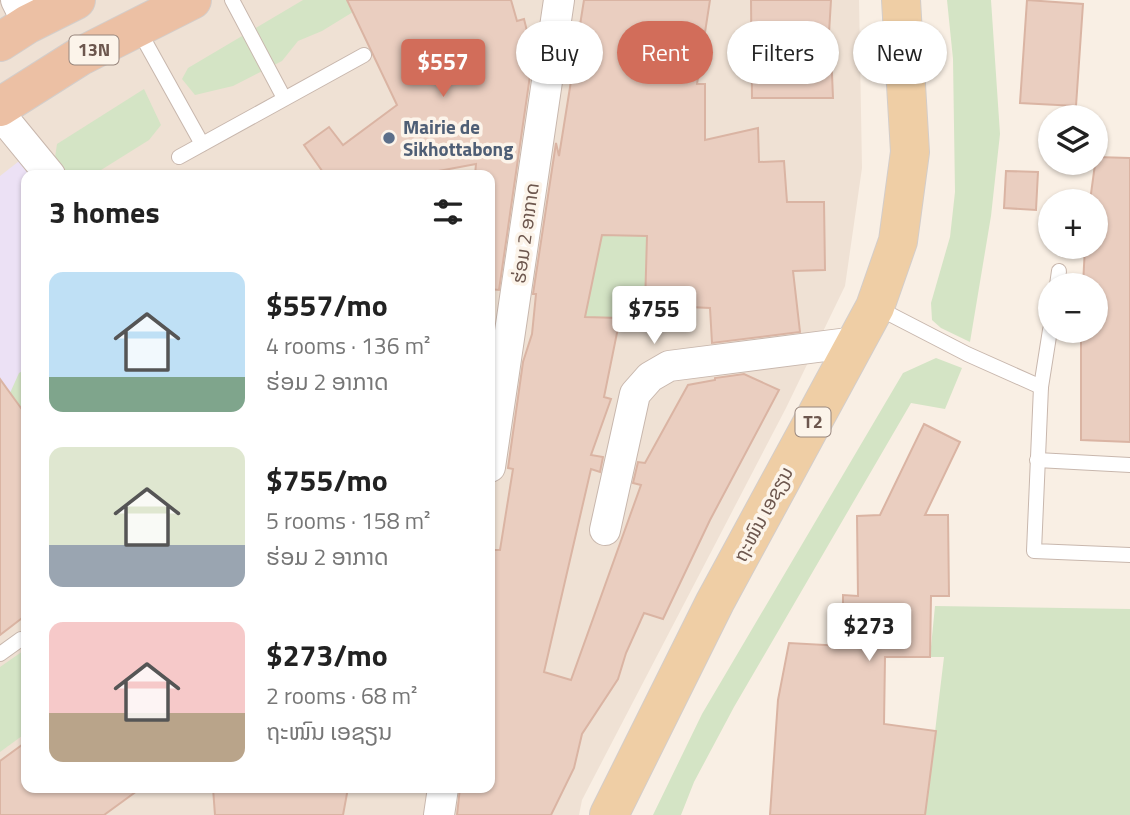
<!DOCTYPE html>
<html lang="en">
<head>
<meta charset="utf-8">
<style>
	:root { --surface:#fff; --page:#f2f2f2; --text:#222; --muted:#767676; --accent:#d26d5a }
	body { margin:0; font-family:"Titillium Web","Noto Sans Lao",sans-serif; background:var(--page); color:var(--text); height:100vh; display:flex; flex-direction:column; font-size:26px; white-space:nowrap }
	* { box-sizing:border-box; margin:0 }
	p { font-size:23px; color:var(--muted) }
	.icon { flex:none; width:38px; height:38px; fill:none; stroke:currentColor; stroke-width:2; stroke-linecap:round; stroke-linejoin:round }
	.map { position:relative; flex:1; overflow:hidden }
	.sheet { position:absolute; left:21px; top:170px; width:474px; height:623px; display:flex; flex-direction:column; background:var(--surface); border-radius:14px; box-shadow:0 2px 5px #0004 }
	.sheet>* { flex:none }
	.top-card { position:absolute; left:516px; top:21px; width:508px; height:63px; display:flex; gap:14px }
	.tools { position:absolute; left:1038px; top:105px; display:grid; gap:14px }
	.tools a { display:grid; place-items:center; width:70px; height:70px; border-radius:50%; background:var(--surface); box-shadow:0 2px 5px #0004; font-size:35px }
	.price { position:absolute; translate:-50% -60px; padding:0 16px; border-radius:7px; background:#fff; color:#222; font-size:23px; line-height:46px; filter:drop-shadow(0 2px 4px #0008) }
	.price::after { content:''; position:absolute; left:50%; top:42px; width:21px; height:16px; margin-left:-10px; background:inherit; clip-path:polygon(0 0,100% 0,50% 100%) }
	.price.selected { background:var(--accent); color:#fff }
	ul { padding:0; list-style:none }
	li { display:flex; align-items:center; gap:21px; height:175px; padding:0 28px }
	li span { display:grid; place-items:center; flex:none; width:196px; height:140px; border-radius:14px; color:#555 }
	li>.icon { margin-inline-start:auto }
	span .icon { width:84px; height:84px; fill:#fffc; stroke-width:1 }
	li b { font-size:30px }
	h2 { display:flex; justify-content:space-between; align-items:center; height:84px; padding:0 28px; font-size:30px }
	.pill { padding:0 24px; border-radius:32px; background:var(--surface); box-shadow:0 2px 5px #0004; font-size:24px; line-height:63px }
	.pill.selected { background:var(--accent); color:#fff }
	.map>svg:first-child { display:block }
	.residential { fill:#efe1d4; fill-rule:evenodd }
	.education { fill:#ece1f5 }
	.green { fill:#d4e4c5 }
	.building { fill:#eacec0; stroke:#dab4a3; stroke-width:2 }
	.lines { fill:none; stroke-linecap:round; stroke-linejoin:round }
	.service-casing { stroke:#c8b7ad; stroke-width:16 }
	.minor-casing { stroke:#c8b7ad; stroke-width:32 }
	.primary-casing { stroke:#d3cdca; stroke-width:40 }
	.trunk-casing { stroke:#d3cdca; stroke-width:40 }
	.service { stroke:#fff; stroke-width:14 }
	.minor { stroke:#fff; stroke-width:30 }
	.primary { stroke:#efcea5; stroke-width:38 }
	.trunk { stroke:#ecc0a4; stroke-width:38 }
	.service-dot { fill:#5c6f8a; stroke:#fcf4ea; stroke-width:2.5 }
	.labels { text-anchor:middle; stroke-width:7; stroke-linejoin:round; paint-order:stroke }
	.shield { fill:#fcf4ea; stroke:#98867d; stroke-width:2 }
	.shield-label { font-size:18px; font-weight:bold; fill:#6d574e }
	.service-label { font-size:19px; font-weight:bold; fill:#4e5e75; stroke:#fcf4ea; text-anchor:start }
	.street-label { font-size:19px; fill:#6d574e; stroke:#fcf4ea }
</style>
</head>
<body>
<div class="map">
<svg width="1130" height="815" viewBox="0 0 1130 815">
	<rect width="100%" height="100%" fill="#f9efe4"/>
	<path class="residential" d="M0 0H859L862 168 845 286 786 408 582 800 579 815H0ZM26 175H490V788H26Z"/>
	<polygon class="education" points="23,158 37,175 26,175 26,416 0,380 0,176"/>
	<g class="green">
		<polygon points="303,0 347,0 353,12 322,31 298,41 282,61 233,86 195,95 182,79 188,68"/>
		<polygon points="947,0 991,0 1000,134 991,216 970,342 941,328 932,320 931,303 950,237 955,192 953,59"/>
		<polygon points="144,89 161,125 149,140 93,175 61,175 53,171 57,144"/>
		<polygon points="602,235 647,236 644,319 585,317"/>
		<polygon points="936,358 962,368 945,409 911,403 734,707 694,782 681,815 653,815 702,714 903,373"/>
		<polygon points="26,369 26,415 10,393 19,373"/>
		<polygon points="935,606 1130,609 1130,815 925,815 944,657 930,657"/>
		<polygon points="26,649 26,733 0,752 0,667"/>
	</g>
	<g class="building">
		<polygon points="347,0 511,0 517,21 524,19 533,55 499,290 490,289 490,175 475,175 476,164 417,175 325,175 304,145 329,127 343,145 397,105"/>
		<polygon points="584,0 710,0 697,84 705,84 705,140 758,128 759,162 784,161 787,202 824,202 825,270 793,271 800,332 712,343 710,308 645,305 647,236 602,235 585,317 620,318 604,397 611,399 591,455 603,457 600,472 591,469 544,672 571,680 641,485 633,483 638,462 645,463 688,385 715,380 715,378 744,374 779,390 710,520 663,619 644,613 626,653 618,679 582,734 574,768 551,815 457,815 460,788 490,788 490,550 500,550 513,469 508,468 523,362 532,334 536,294 533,294 556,143 559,156"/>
		<polygon points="751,0 831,0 828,50 831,50 833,98 752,98"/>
		<polygon points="1027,0 1083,4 1076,106 1020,103"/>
		<polygon points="1096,157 1130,158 1130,442 1081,440 1081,331 1096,331 1096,285 1083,285 1085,247 1096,247 1096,201 1090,201"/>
		<polygon points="1006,171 1038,172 1036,210 1004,208"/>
		<polygon points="0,379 26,415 26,615 0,635"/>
		<polygon points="924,424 960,442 925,515 948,515 949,596 931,596 930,657 885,657 884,724 936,731 925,815 770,815 778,700 789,643 843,646 843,595 858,596 857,516 880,515"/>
		<polygon points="26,742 26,788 141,788 104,815 0,815 0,761"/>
		<polygon points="213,788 348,788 343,815 215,815"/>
	</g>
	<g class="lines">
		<defs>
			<g id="service">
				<polyline points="232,0 284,98"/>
				<polyline points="138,29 202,144"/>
				<polyline points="179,157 364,55"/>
				<polyline points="1057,285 1059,271"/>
				<polyline points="876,307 967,354 1041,387"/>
				<polyline points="1050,330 1041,387 1034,551 1130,555"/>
				<polyline points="1037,460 1130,465"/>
				<polyline points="0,654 21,639"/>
			</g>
			<g id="minor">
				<polyline points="16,0 28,24"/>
				<polyline points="0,114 50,175"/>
				<polyline points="490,467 559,0"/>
				<polyline points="605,530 635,394 650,377 669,366 856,342"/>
				<polyline points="439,815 443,788"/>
			</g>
			<polyline id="primary" points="609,815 715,602 875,307 898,241 910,152 901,0"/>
			<g id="trunk">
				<polyline points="0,42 28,24 76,0"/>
				<polyline points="0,107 79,57 192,0"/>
			</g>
		</defs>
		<use href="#service" class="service-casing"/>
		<use href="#minor" class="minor-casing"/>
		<use href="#primary" class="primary-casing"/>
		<use href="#trunk" class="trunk-casing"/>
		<use href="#service" class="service"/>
		<use href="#minor" class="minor"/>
		<use href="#primary" class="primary"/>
		<use href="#trunk" class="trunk"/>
	</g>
	<circle class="service-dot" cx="389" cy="138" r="7"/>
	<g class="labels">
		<g class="shield">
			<rect x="69.5" y="35.5" width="49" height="29" rx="5"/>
			<rect x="795.5" y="407.5" width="35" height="29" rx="5"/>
		</g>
		<g class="shield-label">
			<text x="94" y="56">13N</text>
			<text x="813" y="428">T2</text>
		</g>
		<g class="service-label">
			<text x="403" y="134">Mairie de<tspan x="403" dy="22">Sikhottabong</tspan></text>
		</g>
		<g class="street-label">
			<text transform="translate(525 233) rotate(-82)" y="7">ຮ່ອມ 2 ອາກາດ</text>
			<text transform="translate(763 514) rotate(-62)" y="7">ຖະໜົນ ເອຊຽນ</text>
		</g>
	</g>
</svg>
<div class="tools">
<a><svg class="icon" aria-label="layers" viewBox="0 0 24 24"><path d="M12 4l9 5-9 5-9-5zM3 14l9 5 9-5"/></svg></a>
<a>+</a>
<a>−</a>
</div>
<b class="price selected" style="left:443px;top:99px">$557</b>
<b class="price" style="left:654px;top:346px">$755</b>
<b class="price" style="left:869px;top:663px">$273</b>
<div class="top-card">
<a class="pill">Buy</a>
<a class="pill selected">Rent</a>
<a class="pill">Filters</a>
<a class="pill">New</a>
</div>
<section class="sheet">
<h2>3 homes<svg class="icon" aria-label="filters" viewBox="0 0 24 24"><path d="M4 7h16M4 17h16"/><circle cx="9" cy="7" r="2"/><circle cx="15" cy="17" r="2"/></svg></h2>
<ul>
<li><span style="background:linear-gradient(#bfe0f5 75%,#7fa58c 0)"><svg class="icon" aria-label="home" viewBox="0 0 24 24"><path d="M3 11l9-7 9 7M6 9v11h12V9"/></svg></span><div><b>$557/mo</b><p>4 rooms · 136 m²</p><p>ຮ່ອມ 2 ອາກາດ</p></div></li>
<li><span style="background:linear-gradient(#dfe7d0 70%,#9aa5b1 0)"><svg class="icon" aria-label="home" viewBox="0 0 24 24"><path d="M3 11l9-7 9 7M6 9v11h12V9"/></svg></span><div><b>$755/mo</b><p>5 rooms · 158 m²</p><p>ຮ່ອມ 2 ອາກາດ</p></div></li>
<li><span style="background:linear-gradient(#f6c9c9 65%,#b9a48a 0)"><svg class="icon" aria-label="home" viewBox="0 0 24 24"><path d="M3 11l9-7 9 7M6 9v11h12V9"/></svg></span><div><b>$273/mo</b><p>2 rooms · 68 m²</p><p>ຖະໜົນ ເອຊຽນ</p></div></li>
</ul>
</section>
</div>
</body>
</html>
